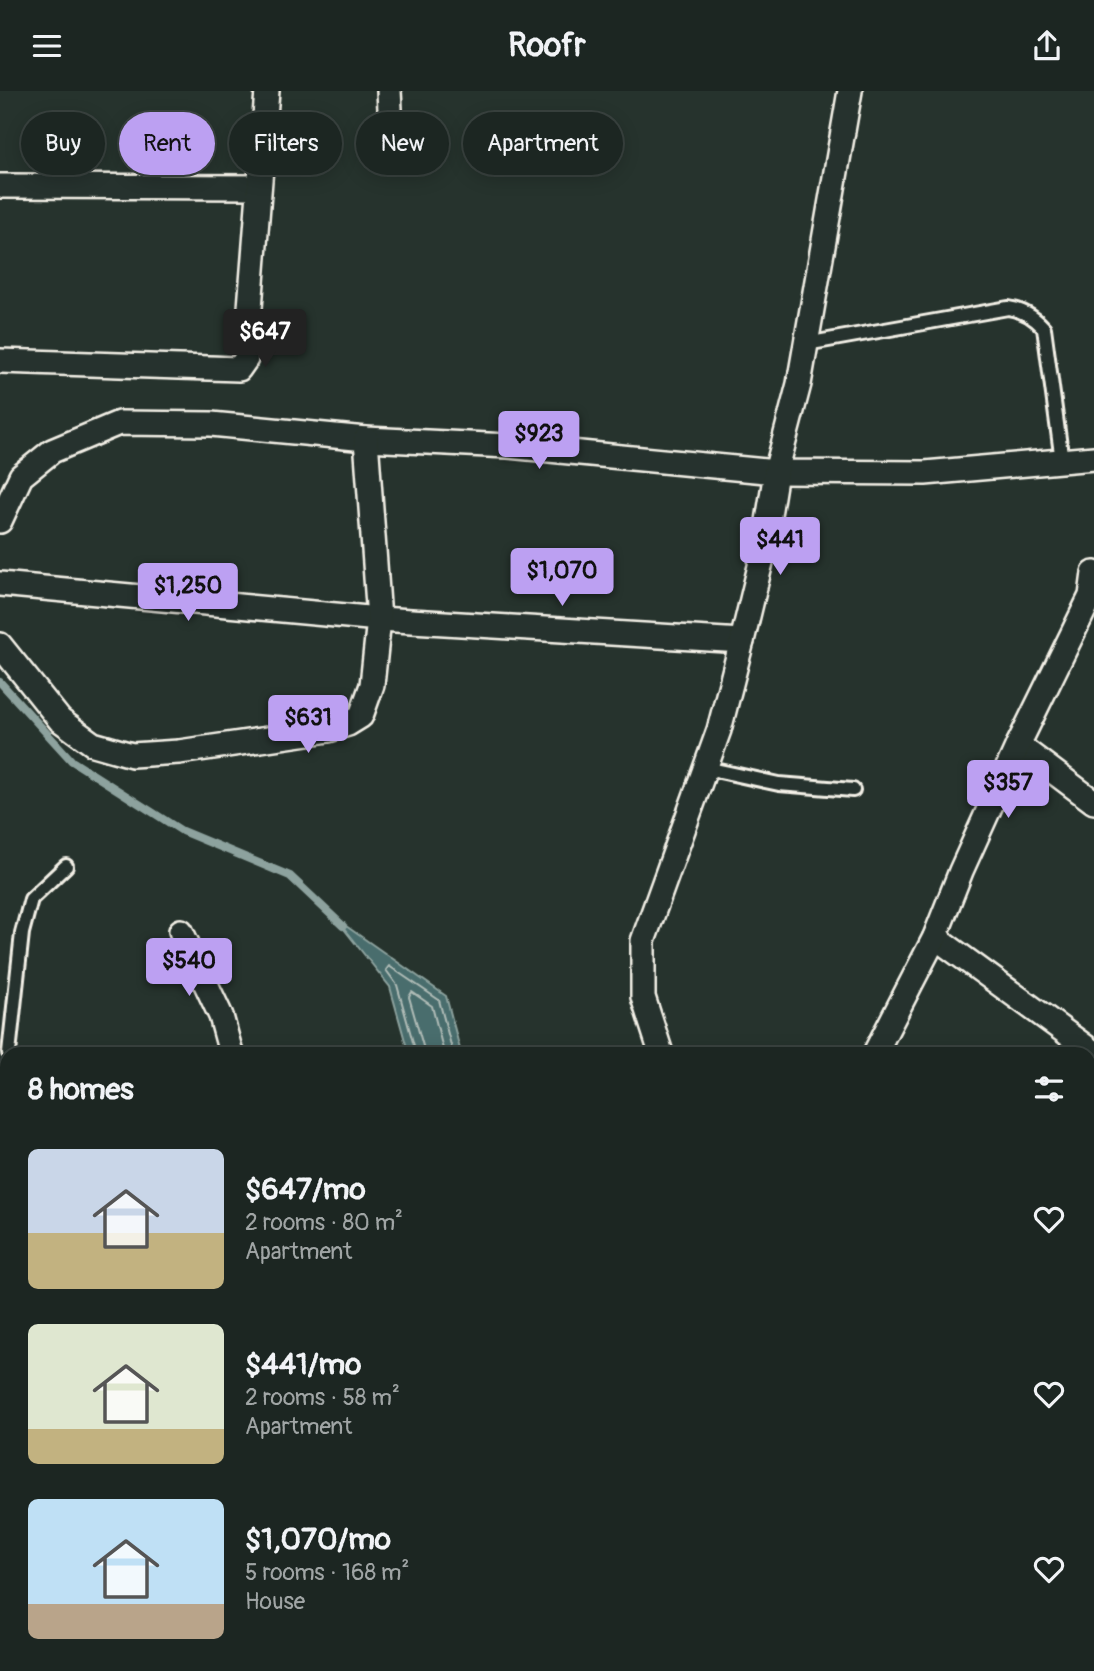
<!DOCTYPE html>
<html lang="en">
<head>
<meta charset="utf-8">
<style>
	:root { --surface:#1c2622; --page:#252e2a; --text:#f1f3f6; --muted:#a0a5a5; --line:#3a4340; --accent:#bca0f2 }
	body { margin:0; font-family:Pangolin,sans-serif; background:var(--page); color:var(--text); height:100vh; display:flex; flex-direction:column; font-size:26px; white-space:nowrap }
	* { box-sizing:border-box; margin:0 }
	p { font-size:23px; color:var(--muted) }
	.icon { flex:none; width:38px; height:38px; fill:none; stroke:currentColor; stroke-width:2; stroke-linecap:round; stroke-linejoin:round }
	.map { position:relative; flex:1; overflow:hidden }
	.side { position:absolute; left:0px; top:956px; width:1096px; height:625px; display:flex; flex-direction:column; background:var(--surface); border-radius:21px 21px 0 0; box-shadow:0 4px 18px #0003,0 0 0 2px var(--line) }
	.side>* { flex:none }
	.banner { position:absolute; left:21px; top:21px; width:700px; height:63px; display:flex; gap:14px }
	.price { position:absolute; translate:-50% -60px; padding:0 16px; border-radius:7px; background:var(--accent); color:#111; font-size:23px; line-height:46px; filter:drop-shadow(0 2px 4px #0008) }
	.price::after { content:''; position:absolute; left:50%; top:42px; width:21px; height:16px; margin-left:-10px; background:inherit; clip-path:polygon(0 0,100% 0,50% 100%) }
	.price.active { background:#222; color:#fff }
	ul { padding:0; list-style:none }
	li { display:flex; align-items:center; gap:21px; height:175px; padding:0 28px }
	li span { display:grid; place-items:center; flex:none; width:196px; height:140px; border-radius:10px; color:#555 }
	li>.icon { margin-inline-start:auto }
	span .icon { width:84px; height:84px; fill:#fffc; stroke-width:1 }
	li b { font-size:30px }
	h2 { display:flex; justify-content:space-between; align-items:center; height:84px; padding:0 28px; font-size:30px }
	.pill { padding:0 24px; border-radius:32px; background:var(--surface); box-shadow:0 4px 18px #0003,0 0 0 2px var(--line); font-size:24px; line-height:63px }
	.pill.active { background:var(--accent); color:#111 }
	header { display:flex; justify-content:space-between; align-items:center; height:91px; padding:0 28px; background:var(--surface); font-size:32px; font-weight:800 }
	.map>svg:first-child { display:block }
	.water { fill:#496d6d; stroke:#8da29e; stroke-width:2 }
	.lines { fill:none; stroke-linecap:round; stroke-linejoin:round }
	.shore { stroke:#b0bcb7; stroke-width:2 }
	.stream { stroke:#8da29e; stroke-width:8 }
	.service-casing { stroke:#f4f1e8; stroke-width:18 }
	.minor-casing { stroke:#f4f1e8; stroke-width:28 }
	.service { stroke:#26332d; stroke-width:12 }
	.minor { stroke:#26332d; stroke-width:23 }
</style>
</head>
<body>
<header><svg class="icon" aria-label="menu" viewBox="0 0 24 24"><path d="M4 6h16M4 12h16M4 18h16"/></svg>Roofr<svg class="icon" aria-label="share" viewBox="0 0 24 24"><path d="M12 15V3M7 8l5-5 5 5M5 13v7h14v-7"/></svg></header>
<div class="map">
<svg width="1094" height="1580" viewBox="0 0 1094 1580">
	<rect width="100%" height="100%" fill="#26332d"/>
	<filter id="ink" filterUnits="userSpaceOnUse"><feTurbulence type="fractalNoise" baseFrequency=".0143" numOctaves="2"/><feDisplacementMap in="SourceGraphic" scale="14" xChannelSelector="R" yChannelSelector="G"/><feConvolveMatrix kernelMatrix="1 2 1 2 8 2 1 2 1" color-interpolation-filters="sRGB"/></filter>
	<g filter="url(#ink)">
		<g class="water">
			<polygon points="336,828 446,905 461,962 411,962 407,957 390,896"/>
			<polygon points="1088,1383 1094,1387 1094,1460 1089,1457"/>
		</g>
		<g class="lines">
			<g class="shore">
				<polyline points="416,962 397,894 386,879 389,875 439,909 453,962"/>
				<polyline points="425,962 409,906 412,901 432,915 444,962"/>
			</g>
			<polyline class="stream" points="0,591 72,670 182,740 290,785 343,835"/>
			<defs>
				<g id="service">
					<path d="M806 253 1008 217C1023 219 1034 226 1044 237L1062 370"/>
					<polyline points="706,677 779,693 853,699"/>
					<polyline points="9,962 22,842 31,808 66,775"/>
					<polyline points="0,1050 7,984"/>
				</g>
				<g id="minor">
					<polyline points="389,0 390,18"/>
					<polyline points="0,95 259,96"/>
					<polyline points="0,270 239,278 246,268 267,0"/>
					<polyline points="0,430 21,385 52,360 119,332 211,333 366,348 508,355 776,381 925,382 1094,367"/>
					<polyline points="0,493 379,528 742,550"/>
					<polyline points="0,554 60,629 93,653 132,664 179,661 329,639 348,633 361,625 372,594 379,528 366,348"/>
					<polyline points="1018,654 1094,711"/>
					<polyline points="181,840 221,925 231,962"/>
					<polyline points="935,846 1094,962"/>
					<polyline points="661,962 643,906 643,850 719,639 742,550 762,467 776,381 799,293 850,0"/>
					<polyline points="875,962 935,846 961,780 1018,654 1091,505 1094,482"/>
					<polyline points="1088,1219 1094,1223"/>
					<polyline points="1063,1573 1072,1580"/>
					<polyline points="290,1580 291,1573"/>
					<polyline points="477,1580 485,1573"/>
					<polyline points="1008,1580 1013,1573"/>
				</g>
			</defs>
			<use href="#service" class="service-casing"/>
			<use href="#minor" class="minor-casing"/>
			<use href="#service" class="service"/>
			<use href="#minor" class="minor"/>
		</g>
	</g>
</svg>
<b class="price active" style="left:265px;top:278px">$647</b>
<b class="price" style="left:539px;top:380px">$923</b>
<b class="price" style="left:780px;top:486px">$441</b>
<b class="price" style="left:562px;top:517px">$1,070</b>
<b class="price" style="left:188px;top:532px">$1,250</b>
<b class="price" style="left:308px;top:664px">$631</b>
<b class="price" style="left:1008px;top:729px">$357</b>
<b class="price" style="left:189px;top:907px">$540</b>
<div class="banner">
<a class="pill">Buy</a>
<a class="pill active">Rent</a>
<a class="pill">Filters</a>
<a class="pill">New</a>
<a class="pill">Apartment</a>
</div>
<section class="side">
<h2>8 homes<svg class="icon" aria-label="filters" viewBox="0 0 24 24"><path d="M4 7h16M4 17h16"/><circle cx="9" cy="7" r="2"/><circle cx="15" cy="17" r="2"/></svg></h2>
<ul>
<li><span style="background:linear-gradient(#c9d6e8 60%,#c2b280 0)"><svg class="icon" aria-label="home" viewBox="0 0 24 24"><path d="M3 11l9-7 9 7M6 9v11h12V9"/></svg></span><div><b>$647/mo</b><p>2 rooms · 80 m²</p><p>Apartment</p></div><svg class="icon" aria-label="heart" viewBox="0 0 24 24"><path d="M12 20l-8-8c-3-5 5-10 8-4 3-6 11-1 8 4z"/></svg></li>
<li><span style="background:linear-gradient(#dfe7d0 75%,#c2b280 0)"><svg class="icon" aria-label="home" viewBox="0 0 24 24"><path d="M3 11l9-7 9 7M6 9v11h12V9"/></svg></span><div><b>$441/mo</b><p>2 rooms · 58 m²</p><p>Apartment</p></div><svg class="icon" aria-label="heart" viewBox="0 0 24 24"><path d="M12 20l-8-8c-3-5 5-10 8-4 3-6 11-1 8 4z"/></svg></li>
<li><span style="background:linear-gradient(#bfe0f5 75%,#b9a48a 0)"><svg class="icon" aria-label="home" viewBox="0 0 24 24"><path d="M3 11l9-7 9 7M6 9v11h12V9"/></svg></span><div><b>$1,070/mo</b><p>5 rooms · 168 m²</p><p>House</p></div><svg class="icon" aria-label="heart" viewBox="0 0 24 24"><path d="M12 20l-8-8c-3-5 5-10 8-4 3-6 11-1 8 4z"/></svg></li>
</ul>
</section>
</div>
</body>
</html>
